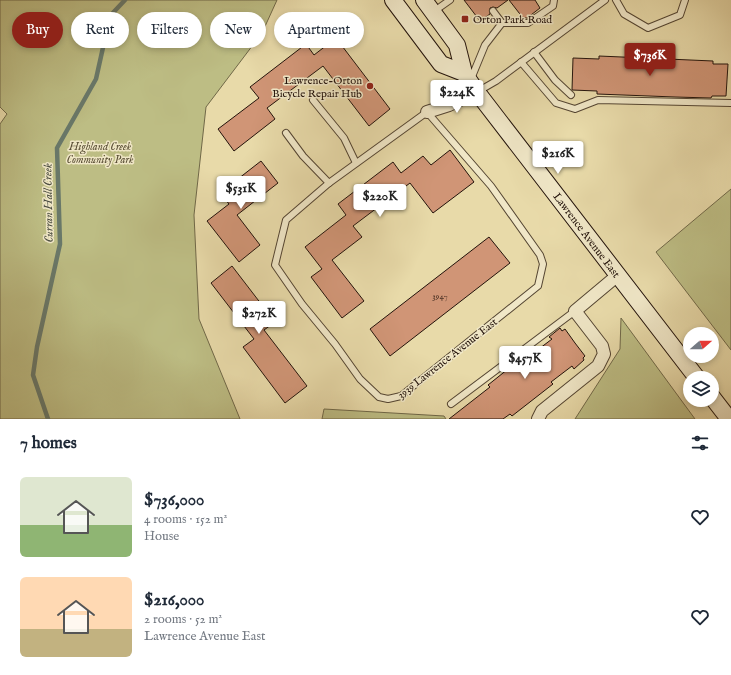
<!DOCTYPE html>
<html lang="en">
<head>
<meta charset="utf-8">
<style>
	:root { --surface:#fff; --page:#f6f6f7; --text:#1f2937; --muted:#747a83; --accent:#8f2418 }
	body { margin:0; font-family:"IM FELL English",serif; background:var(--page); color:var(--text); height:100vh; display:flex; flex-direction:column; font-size:15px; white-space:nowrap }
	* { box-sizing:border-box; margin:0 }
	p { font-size:13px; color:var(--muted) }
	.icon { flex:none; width:22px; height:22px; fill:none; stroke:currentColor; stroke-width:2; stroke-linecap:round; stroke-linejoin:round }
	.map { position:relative; height:419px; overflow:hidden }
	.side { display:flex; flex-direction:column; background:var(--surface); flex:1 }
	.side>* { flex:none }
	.banner { position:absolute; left:12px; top:12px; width:400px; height:36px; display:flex; gap:8px }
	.needle { width:26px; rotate:70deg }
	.fabs { position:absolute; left:683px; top:327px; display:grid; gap:8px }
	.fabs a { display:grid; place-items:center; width:36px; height:36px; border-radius:50%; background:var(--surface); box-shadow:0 2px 6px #0003; font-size:20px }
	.price { position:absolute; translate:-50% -34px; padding:0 9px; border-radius:4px; background:#fff; color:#222; font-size:13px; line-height:26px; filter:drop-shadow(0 1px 2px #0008) }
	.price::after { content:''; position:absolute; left:50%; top:24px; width:12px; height:9px; margin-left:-6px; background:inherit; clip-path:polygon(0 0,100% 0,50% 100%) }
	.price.current { background:var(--accent); color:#fff }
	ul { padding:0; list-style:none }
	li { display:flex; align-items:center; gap:12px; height:100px; padding:0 20px }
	li span { display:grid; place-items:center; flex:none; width:112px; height:80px; border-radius:6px; color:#555 }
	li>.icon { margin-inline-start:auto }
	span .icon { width:48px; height:48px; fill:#fffc; stroke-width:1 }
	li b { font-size:17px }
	h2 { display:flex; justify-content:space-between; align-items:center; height:48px; padding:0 20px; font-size:17px }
	.tag { padding:0 14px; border-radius:18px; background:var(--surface); box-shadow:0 2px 6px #0003; font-size:14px; line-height:36px }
	.tag.current { background:var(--accent); color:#fff }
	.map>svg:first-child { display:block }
	.green { fill:#bdbd84; stroke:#706848 }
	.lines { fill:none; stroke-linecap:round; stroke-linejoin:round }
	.stream { stroke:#697869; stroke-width:4.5 }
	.building { fill:#d09576; stroke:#23130b }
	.lane-casing { stroke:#544532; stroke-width:8 }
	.street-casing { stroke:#544532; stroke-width:14 }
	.secondary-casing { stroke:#23130b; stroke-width:18 }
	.lane { stroke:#f0e7c7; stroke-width:6 }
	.street { stroke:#f0e7c7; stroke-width:12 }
	.secondary { stroke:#f0e7c7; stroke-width:16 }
	.poi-dot { fill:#8f2418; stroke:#f0e7c7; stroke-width:1.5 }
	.labels { text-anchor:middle; stroke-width:3; stroke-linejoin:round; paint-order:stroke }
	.number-label { font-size:9px; fill:#4e3426 }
	.poi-label { font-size:11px; fill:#23130b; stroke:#f0e7c7; text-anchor:start }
	.park-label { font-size:11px; font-style:italic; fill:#594e35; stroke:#f0e7c7 }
	.street-label { font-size:11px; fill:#23130b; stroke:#f0e7c7 }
	.water-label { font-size:12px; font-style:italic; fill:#4c4e42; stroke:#f0e7c7 }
</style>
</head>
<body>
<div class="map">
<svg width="731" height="419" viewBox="0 0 731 419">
	<rect width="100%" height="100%" fill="#e8daa9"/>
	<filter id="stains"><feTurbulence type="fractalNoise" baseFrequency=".005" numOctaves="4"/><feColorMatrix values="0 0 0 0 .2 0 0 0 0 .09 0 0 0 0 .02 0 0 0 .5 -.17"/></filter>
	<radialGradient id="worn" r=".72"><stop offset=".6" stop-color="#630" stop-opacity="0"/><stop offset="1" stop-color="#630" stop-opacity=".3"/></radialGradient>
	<g class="green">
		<polygon points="0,0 277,0 262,33 206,107 194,215 199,319 240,419 0,419 0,124 7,114 0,107"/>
		<polygon points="731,189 731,350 656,252"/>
		<polygon points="621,318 695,419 575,419 620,349"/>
		<polygon points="324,409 444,416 446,419 322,419"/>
	</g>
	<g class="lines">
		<polyline class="stream" points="48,419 33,375 37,347 60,244 57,148 96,79 110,16 125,0"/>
	</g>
	<g class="building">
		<polygon points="464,0 508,0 497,8 493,7 490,8 490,14 480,21"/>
		<polygon points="509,0 535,0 540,8 527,18 523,18"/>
		<polygon points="336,38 390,109 369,126 323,66 267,108 275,119 234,151 218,129 259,98 250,87 306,44 314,55"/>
		<polygon points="599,56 713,61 713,64 728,64 726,96 712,96 711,98 675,97 597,94 597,91 572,90 573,58 599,59"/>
		<polygon points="450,150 474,182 433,213 410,183 353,226 362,237 332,260 364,301 342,318 311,277 322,269 305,247 346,215 338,204 393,162 401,173 423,156 431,165"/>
		<polygon points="261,161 278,183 237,215 260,245 239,262 207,221 229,204 220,193"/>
		<polygon points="489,237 510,263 390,356 370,329"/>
		<polygon points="232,266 275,322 264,330 307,386 285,403 243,347 254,339 211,283"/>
		<polygon points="560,328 562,331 565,329 575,343 585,356 583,358 584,360 574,369 572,366 551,382 553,384 512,416 510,414 503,419 449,419 490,387 488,385 508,369 529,353 531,355 552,339 549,337"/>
	</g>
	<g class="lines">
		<defs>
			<g id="lane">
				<polyline points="616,0 624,14 648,28 680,15 685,0"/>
				<polyline points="493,11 502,23"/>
				<polyline points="433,12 450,0"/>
				<polyline points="534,52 555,80 571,95"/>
				<polyline points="521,62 556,103 575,109 598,100 731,103"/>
				<polyline points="471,79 485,45 502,23 528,23 553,6 554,0"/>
				<polyline points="477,92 496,81 605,0"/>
				<polyline points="313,100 344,138 356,163"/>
				<polygon points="427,112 491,186 540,255 543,264 538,286 422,379 401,396 388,399 379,397 360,379 335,344 302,304 275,265 286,220 329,183"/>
				<polyline points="286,133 303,156 329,183"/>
				<polyline points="451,404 575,311"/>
			</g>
			<g id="street">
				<polyline points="427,112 449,105 477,92"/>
				<polyline points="538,419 542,411 598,366 604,354 602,346 575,311 618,275"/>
			</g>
			<g id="secondary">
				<polyline points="393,0 441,64 464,73"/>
				<polyline points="424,0 457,45 464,73 477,92 697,378"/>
				<polyline points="712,397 729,419"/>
			</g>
		</defs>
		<use href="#lane" class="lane-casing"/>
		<use href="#street" class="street-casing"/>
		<use href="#secondary" class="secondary-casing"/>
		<use href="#lane" class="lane"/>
		<use href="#street" class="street"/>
		<use href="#secondary" class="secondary"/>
	</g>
	<g class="poi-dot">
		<rect x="461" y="15" width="8" height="8" rx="2"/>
		<circle cx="370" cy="86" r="4"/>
	</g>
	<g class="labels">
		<g class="number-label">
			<text x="440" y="299">3947</text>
		</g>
		<g class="poi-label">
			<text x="473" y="23">Orton Park Road</text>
			<text x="362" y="84" text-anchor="end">Lawrence-Orton<tspan x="362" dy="13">Bicycle Repair Hub</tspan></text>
		</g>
		<g class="park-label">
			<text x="100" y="150">Highland Creek<tspan x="100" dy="13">Community Park</tspan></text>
		</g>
		<g class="street-label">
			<text transform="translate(587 235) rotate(53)" y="4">Lawrence Avenue East</text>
			<text transform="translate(447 358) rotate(-38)" y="4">3939 Lawrence Avenue East</text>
		</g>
		<g class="water-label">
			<text transform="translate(48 203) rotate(-91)" y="4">Curran Hall Creek</text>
		</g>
	</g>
	<rect width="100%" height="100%" filter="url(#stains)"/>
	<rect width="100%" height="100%" fill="url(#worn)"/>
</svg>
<div class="fabs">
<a><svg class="needle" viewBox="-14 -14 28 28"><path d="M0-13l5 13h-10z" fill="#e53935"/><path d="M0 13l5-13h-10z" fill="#747a83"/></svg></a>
<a><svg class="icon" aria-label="layers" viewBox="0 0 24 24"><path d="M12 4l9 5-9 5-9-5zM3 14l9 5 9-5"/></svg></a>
</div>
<b class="price current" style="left:650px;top:77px">$736K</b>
<b class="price" style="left:457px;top:114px">$224K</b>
<b class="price" style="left:558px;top:175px">$216K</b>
<b class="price" style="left:241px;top:210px">$531K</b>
<b class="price" style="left:380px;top:218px">$220K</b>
<b class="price" style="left:259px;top:335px">$272K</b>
<b class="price" style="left:525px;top:380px">$457K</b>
<div class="banner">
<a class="tag current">Buy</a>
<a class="tag">Rent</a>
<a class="tag">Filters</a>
<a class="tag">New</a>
<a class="tag">Apartment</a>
</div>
</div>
<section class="side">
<h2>7 homes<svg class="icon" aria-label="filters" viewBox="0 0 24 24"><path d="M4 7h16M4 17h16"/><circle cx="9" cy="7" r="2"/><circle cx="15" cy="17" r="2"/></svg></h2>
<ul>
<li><span style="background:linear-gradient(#dfe7d0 60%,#8fb573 0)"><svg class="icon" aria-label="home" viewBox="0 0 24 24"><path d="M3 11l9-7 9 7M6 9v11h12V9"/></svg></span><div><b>$736,000</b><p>4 rooms · 152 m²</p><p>House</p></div><svg class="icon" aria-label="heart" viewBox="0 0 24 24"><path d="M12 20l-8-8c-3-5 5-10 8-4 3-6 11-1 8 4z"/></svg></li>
<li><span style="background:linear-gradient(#ffd9b3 65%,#c2b280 0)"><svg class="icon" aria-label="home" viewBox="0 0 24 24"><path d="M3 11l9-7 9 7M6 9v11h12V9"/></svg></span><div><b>$216,000</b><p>2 rooms · 52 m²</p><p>Lawrence Avenue East</p></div><svg class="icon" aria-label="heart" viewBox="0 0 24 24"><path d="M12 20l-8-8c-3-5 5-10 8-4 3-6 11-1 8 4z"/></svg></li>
</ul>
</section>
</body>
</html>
